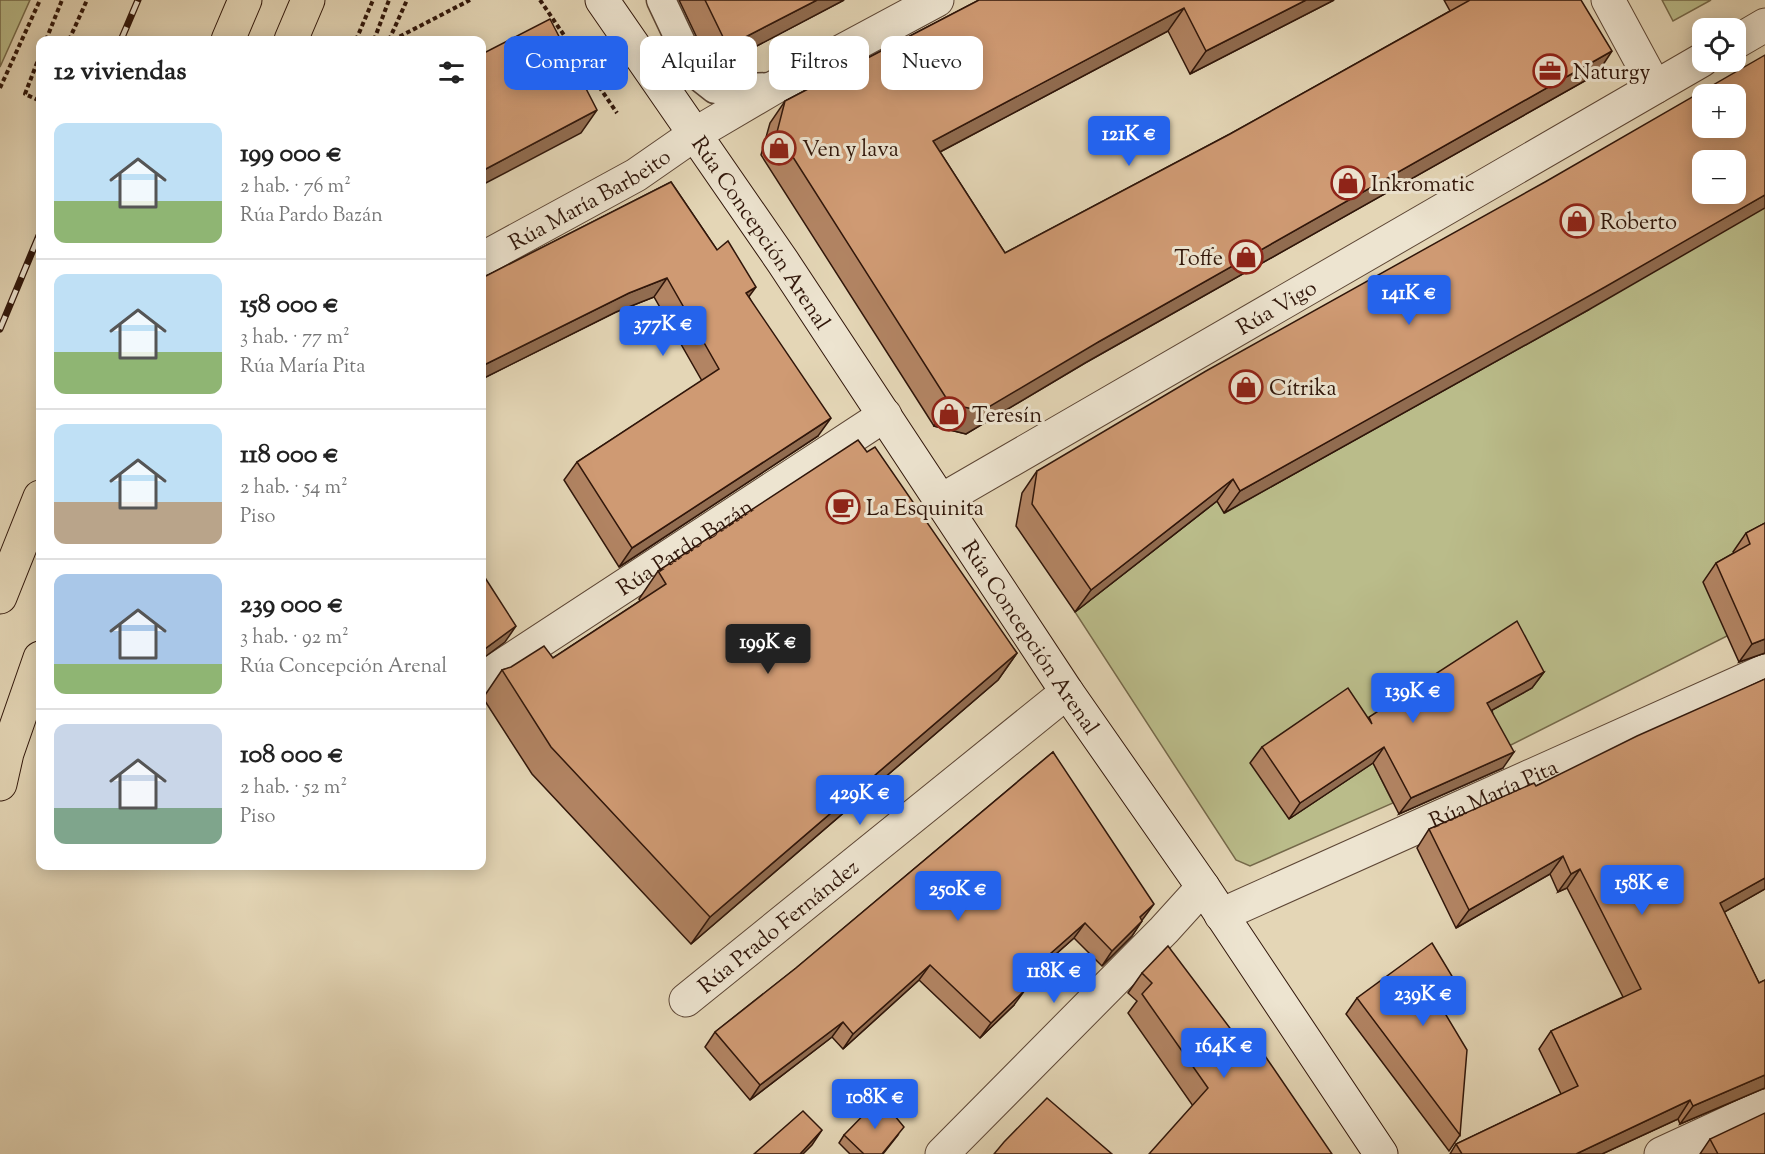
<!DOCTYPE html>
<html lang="es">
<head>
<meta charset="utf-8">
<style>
	:root { --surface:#fff; --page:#f2f2f2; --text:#222; --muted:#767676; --line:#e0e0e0; --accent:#2563eb }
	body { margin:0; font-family:"Sorts Mill Goudy",serif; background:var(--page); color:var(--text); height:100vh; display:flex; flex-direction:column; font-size:22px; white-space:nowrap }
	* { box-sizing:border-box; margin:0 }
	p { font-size:20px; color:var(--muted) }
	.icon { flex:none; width:33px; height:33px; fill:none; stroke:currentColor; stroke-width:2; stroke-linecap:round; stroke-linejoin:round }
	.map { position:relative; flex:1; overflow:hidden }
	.sheet { position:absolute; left:36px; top:36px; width:450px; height:834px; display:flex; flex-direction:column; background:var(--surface); border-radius:12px; box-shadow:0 3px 15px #0003 }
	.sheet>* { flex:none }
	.hud { position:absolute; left:504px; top:36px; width:570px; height:54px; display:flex; gap:12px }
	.controls { position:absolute; left:1692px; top:18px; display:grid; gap:12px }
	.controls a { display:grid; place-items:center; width:54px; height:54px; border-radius:12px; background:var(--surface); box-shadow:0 3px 15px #0003; font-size:30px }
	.price { position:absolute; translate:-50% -51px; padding:0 14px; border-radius:6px; background:var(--accent); color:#fff; font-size:20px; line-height:39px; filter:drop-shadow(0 2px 3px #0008) }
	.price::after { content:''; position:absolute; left:50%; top:36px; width:18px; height:14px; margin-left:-9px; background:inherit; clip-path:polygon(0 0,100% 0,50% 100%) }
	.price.selected { background:#222; color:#fff }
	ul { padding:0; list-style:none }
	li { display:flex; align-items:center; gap:18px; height:150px; padding:0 18px }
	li+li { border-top:2px solid var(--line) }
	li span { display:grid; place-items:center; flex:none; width:168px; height:120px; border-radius:12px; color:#555 }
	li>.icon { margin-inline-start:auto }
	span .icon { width:72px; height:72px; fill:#fffc; stroke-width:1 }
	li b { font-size:26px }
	h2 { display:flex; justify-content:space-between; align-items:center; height:72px; padding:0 18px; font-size:26px }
	.pill { padding:0 21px; border-radius:12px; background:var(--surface); box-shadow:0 3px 15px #0003; font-size:21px; line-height:54px }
	.pill.selected { background:var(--accent); color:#fff }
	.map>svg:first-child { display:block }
	.green { fill:#babc8a; stroke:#75694a; stroke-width:1.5 }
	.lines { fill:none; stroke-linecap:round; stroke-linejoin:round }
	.lane-casing { stroke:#5d4635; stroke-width:31 }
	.street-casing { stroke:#5d4635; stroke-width:35 }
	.secondary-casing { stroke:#30160a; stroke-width:35 }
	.highway-casing { stroke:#30160a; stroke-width:35 }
	.path { stroke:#30160a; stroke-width:4; stroke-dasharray:4.5 3; stroke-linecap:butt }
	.lane { stroke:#ede4d0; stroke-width:28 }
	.street { stroke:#ede4d0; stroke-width:33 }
	.secondary { stroke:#ede4d0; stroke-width:33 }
	.highway { stroke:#e4d6b6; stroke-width:33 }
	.rail-casing { stroke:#30160a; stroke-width:7 }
	.rail { stroke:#ede4d0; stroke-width:4.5; stroke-dasharray:14; stroke-linecap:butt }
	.wall { fill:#b28463; stroke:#30160a; stroke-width:1.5 }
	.shaded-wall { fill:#916c50; stroke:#30160a; stroke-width:1.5 }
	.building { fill:#cf9a73; stroke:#30160a; stroke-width:1.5; fill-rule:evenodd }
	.labels { text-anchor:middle; stroke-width:6; stroke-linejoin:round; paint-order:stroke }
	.poi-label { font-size:22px; fill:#30160a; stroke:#ede4d0; text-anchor:start }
	.street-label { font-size:22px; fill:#30160a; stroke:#ede4d0 }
</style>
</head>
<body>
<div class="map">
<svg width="1765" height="1154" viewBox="0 0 1765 1154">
	<rect width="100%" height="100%" fill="#e4d6b6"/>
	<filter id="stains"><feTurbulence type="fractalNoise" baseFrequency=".00333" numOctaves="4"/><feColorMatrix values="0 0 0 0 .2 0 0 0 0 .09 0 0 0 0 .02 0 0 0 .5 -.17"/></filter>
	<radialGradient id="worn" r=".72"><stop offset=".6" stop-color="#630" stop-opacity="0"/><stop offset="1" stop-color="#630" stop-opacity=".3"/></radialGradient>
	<g class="green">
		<polygon points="0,0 30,0 0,67"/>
		<polygon points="1662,0 1711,0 1673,21"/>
		<polygon points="1765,206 1765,534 1737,562 1727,636 1495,753 1373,763 1393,803 1250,866 1236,860 1075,612 1217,501 1225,513"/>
	</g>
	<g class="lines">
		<defs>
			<polyline id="lane" points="661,0 696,74 715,89 775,87"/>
			<g id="street">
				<polyline points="1608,0 1655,87"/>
				<polyline points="1736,42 1765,25"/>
				<path id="s1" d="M482 259 636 175 695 134 775 87 937 0"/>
				<path id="s2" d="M942 500 1702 60"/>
				<path id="s3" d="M482 679 885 415"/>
				<path id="s4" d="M1221 915 1765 671"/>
				<path id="s5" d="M686 1000 1067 692"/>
				<polyline points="942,1154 1164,930 1203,887"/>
				<polyline points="1661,1154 1765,1106"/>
			</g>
			<g id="secondary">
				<path id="s6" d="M602 0 783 262 1067 692 1203 887 1381 1154"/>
			</g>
			<g id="highway">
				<polyline points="228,40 245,0"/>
				<polyline points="291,40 308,0"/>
				<polyline points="0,597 40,497"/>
				<polyline points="0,784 7,753 40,658"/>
			</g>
		</defs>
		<use href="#lane" class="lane-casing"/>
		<use href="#street" class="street-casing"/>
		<use href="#secondary" class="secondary-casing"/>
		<use href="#highway" class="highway-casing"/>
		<g class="path">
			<polyline points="540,0 617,113"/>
			<polyline points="46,40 62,0"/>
			<polyline points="69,40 87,0"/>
			<polyline points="356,40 373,0"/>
			<polyline points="374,40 389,0"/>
			<polyline points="389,40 407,0"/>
			<polyline points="393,40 470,0"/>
			<polyline points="40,55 25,94 40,101"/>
			<polyline points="0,88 40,0"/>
		</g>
		<use href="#lane" class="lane"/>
		<use href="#street" class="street"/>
		<use href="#secondary" class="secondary"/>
		<use href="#highway" class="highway"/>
		<defs>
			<g id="rail">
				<polyline points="121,40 138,0"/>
				<polyline points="0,329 40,233"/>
			</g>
		</defs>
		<use href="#rail" class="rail-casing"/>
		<use href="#rail" class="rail"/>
	</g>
	<g class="wall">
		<polygon points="679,0 844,0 715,68 709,63"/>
		<polygon points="979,0 1334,0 1190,74 1168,31 940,152 1005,253 1230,134 1450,11 1444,0 1581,0 1597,74 1085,363 966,434 934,426 761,155 770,123 785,101"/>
		<polygon points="671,182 749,297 818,436 619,567 564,480 577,462 702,381 654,297 616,312 482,379 482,278"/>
		<polygon points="1590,309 1224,513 1217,501 1075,612 1016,526 1022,493 1037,471"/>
		<polygon points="867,452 1017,653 998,680 691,944 532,774 483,698 502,670 553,658 640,601 639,599 658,571"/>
		<polygon points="1765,523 1765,653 1739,662 1703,582 1716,563 1734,553 1733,552 1746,533"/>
		<polygon points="1544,672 1532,688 1492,710 1503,768 1399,814 1373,763 1289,819 1250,763 1262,747"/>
		<polygon points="1765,679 1765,889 1724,912 1759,983 1765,980 1765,1088 1680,1124 1678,1119 1602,1154 1450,1154 1456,1144 1561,1094 1539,1049 1551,1031 1623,997 1567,888 1558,892 1550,874 1456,928 1417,848 1429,829 1536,786"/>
		<polygon points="1053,752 1142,920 1132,936 1102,966 1074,938 1020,986 1014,1005 980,1038 919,980 843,1049 832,1037 750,1100 705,1047 715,1032 796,968"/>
		<polygon points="1142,973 1251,1056 1193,1106 1128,1013 1137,1001 1128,993"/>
		<polygon points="1357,998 1450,1007 1443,1011 1460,1135 1449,1151 1346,1014"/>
		<polygon points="844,1135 898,1135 883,1154 850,1154 839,1143"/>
		<polygon points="1710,1139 1765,1154 1700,1154"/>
	</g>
	<g class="shaded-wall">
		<polygon points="817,0 844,0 715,68 730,45"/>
		<polygon points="1306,0 1334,0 1190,74 1206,51"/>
		<polygon points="1184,8 1168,31 917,164 933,141"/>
		<polygon points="1612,51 1597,74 1085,363 966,434 934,426 950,404 1100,341"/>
		<polygon points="597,110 581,133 482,185 482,171"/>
		<polygon points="1765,195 1765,208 1590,309 1224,513 1240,491"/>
		<polygon points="667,278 654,297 616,312 482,379 482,366 629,293"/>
		<polygon points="756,287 742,306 746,293"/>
		<polygon points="831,418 818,436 619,567 632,548"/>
		<polygon points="1233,479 1217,501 1075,612 1091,590"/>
		<polygon points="516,626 505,642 482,659 482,651"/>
		<polygon points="1765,639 1765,653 1739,662 1752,644"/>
		<polygon points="1017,653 998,680 691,944 710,917"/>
		<polygon points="1544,672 1532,688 1476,719 1487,703"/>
		<polygon points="1384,747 1373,763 1289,819 1300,803"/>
		<polygon points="1514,752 1503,768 1399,814 1411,798"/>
		<polygon points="1563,856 1550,874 1456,928 1469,910"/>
		<polygon points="1580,869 1567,888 1558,892 1571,874"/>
		<polygon points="1765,878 1765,889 1707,922 1720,903"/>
		<polygon points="1154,904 1143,919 1129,932 1140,917"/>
		<polygon points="1142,921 1132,936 1102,966 1112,951"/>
		<polygon points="1085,923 1074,938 1006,998 1017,983"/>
		<polygon points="930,965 919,980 843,1049 853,1034"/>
		<polygon points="1025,990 1014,1005 980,1038 991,1023"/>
		<polygon points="1461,991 1450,1007 1428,1021 1440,1005"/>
		<polygon points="843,1022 832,1037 750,1100 760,1085"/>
		<polygon points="1765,1075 1765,1088 1680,1124 1693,1106"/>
		<polygon points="1690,1100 1678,1119 1602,1154 1576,1154"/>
		<polygon points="822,1130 812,1145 803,1154 800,1154"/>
	</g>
	<g class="building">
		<polygon points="705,0 817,0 730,45 725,41"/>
		<polygon points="979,0 1306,0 1206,51 1184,8 933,141 1005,253 1230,134 1470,0 1581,0 1612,51 1100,341 982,411 950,404 777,132 785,101"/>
		<polygon points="550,19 597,110 482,171 482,54"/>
		<path d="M1765 55V195L1605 287 1240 491 1233 479 1091 590 1032 504 1037 471 1206 371 1545 182ZM1702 94H1736V128H1702ZM1702 160H1736V194H1702Z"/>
		<polygon points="671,182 717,250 728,241 756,287 746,293 831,418 632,548 577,462 719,369 667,278 629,293 482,366 482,278"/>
		<polygon points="858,440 867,452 875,447 1017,653 710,917 551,747 502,670 511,667 544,646 553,658 666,584 658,571"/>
		<polygon points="1765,523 1765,639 1752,644 1716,563 1750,544 1746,533"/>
		<polygon points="482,573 516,626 482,651"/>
		<polygon points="1517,621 1544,672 1487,703 1514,752 1411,798 1384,747 1300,803 1262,747 1348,688 1372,724 1369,717"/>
		<polygon points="1765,679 1765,878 1720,903 1759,983 1765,980 1765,1075 1693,1106 1690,1100 1576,1154 1462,1154 1456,1144 1578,1086 1551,1031 1641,989 1580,869 1571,874 1563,856 1469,910 1429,829 1534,783 1536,786 1637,736"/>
		<polygon points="1053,752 1154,904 1140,917 1142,921 1112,951 1085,923 1017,983 1025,990 991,1023 930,965 853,1034 843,1022 760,1085 715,1032 796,968"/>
		<polygon points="1432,943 1461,991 1440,1005 1467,1050 1460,1135 1357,998"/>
		<polygon points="1168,946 1251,1056 1261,1050 1332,1154 1149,1154 1208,1088 1142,994 1152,983 1142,973"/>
		<polygon points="880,1098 904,1127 882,1154 864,1154 844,1135"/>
		<polygon points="1047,1098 1112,1154 994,1154 1004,1142"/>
		<polygon points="803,1111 822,1130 800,1154 754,1154"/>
		<polygon points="1765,1113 1765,1154 1718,1154 1710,1139"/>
	</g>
	<defs>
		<symbol id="office-ring" viewBox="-11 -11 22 22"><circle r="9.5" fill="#ede4d0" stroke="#8f2418" stroke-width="1.5"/><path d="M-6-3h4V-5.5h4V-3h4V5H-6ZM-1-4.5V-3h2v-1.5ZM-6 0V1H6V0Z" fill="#8f2418"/></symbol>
		<symbol id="shop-ring" viewBox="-11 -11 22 22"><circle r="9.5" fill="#ede4d0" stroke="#8f2418" stroke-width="1.5"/><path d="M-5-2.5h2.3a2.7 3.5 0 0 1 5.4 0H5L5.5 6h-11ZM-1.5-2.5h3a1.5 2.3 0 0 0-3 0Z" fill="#8f2418"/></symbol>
		<symbol id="cafe-ring" viewBox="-11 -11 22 22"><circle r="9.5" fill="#ede4d0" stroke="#8f2418" stroke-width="1.5"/><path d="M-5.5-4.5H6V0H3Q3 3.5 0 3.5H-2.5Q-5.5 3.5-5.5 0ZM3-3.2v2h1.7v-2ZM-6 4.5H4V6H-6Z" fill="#8f2418"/></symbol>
	</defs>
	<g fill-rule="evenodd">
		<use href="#office-ring" x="1531" y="52" width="38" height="38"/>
		<use href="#shop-ring" x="760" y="129" width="38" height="38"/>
		<use href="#shop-ring" x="1329" y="164" width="38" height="38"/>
		<use href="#shop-ring" x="1558" y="202" width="38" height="38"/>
		<use href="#shop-ring" x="1227" y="238" width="38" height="38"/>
		<use href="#shop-ring" x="1227" y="368" width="38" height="38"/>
		<use href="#shop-ring" x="930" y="395" width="38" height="38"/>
		<use href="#cafe-ring" x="824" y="488" width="38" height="38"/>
	</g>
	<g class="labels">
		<g class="poi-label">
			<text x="1573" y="79">Naturgy</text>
			<text x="802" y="156">Ven y lava</text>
			<text x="1371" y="191">Inkromatic</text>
			<text x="1600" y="229">Roberto</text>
			<text x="1223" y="265" text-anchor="end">Toffe</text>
			<text x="1269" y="395">Cítrika</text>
			<text x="972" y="422">Teresín</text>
			<text x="866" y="515">La Esquinita</text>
		</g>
		<g class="street-label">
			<text dy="8" stroke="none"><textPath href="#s1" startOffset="123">Rúa María Barbeito</textPath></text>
			<text dy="8" stroke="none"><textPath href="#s6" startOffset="282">Rúa Concepción Arenal</textPath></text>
			<text dy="8" stroke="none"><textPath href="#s2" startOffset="386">Rúa Vigo</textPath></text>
			<text dy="8" stroke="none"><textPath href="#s3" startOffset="242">Rúa Pardo Bazán</textPath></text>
			<text dy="8" stroke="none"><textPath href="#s6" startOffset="768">Rúa Concepción Arenal</textPath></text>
			<text dy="8" stroke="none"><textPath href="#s4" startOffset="298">Rúa María Pita</textPath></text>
			<text dy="8" stroke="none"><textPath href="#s5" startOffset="118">Rúa Prado Fernández</textPath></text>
		</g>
	</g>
	<rect width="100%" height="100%" filter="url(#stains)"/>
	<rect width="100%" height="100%" fill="url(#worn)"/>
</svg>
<div class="controls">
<a><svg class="icon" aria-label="locate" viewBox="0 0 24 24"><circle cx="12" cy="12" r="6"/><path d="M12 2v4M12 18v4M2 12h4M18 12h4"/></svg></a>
<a>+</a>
<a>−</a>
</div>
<b class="price" style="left:1129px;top:167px">121K €</b>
<b class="price" style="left:1409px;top:326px">141K €</b>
<b class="price" style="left:663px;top:357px">377K €</b>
<b class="price selected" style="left:768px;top:675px">199K €</b>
<b class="price" style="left:1413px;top:724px">139K €</b>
<b class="price" style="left:860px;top:826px">429K €</b>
<b class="price" style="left:1642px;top:916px">158K €</b>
<b class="price" style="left:958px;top:922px">250K €</b>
<b class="price" style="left:1054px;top:1004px">118K €</b>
<b class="price" style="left:1423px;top:1027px">239K €</b>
<b class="price" style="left:1224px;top:1079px">164K €</b>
<b class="price" style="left:875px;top:1130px">108K €</b>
<div class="hud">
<a class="pill selected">Comprar</a>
<a class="pill">Alquilar</a>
<a class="pill">Filtros</a>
<a class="pill">Nuevo</a>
</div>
<section class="sheet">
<h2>12 viviendas<svg class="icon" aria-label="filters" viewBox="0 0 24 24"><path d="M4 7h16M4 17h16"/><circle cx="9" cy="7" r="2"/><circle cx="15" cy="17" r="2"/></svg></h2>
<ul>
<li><span style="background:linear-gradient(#bfe0f5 65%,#8fb573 0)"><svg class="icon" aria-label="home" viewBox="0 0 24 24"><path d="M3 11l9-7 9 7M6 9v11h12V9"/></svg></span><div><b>199 000 €</b><p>2 hab. · 76 m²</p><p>Rúa Pardo Bazán</p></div></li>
<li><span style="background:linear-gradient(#bfe0f5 65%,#8fb573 0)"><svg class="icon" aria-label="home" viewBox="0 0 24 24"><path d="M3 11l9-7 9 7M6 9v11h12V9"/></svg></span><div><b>158 000 €</b><p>3 hab. · 77 m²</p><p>Rúa María Pita</p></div></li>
<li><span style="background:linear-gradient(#bfe0f5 65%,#b9a48a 0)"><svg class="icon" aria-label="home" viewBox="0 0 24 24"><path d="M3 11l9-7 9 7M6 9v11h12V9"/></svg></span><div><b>118 000 €</b><p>2 hab. · 54 m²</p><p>Piso</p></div></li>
<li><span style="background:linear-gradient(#a9c7e8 75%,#8fb573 0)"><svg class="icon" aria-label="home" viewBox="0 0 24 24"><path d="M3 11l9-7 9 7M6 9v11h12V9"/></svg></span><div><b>239 000 €</b><p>3 hab. · 92 m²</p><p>Rúa Concepción Arenal</p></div></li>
<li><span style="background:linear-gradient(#c9d6e8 70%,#7fa58c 0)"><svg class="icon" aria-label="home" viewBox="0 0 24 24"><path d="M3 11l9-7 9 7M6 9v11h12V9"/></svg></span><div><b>108 000 €</b><p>2 hab. · 52 m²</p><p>Piso</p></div></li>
</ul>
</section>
</div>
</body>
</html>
